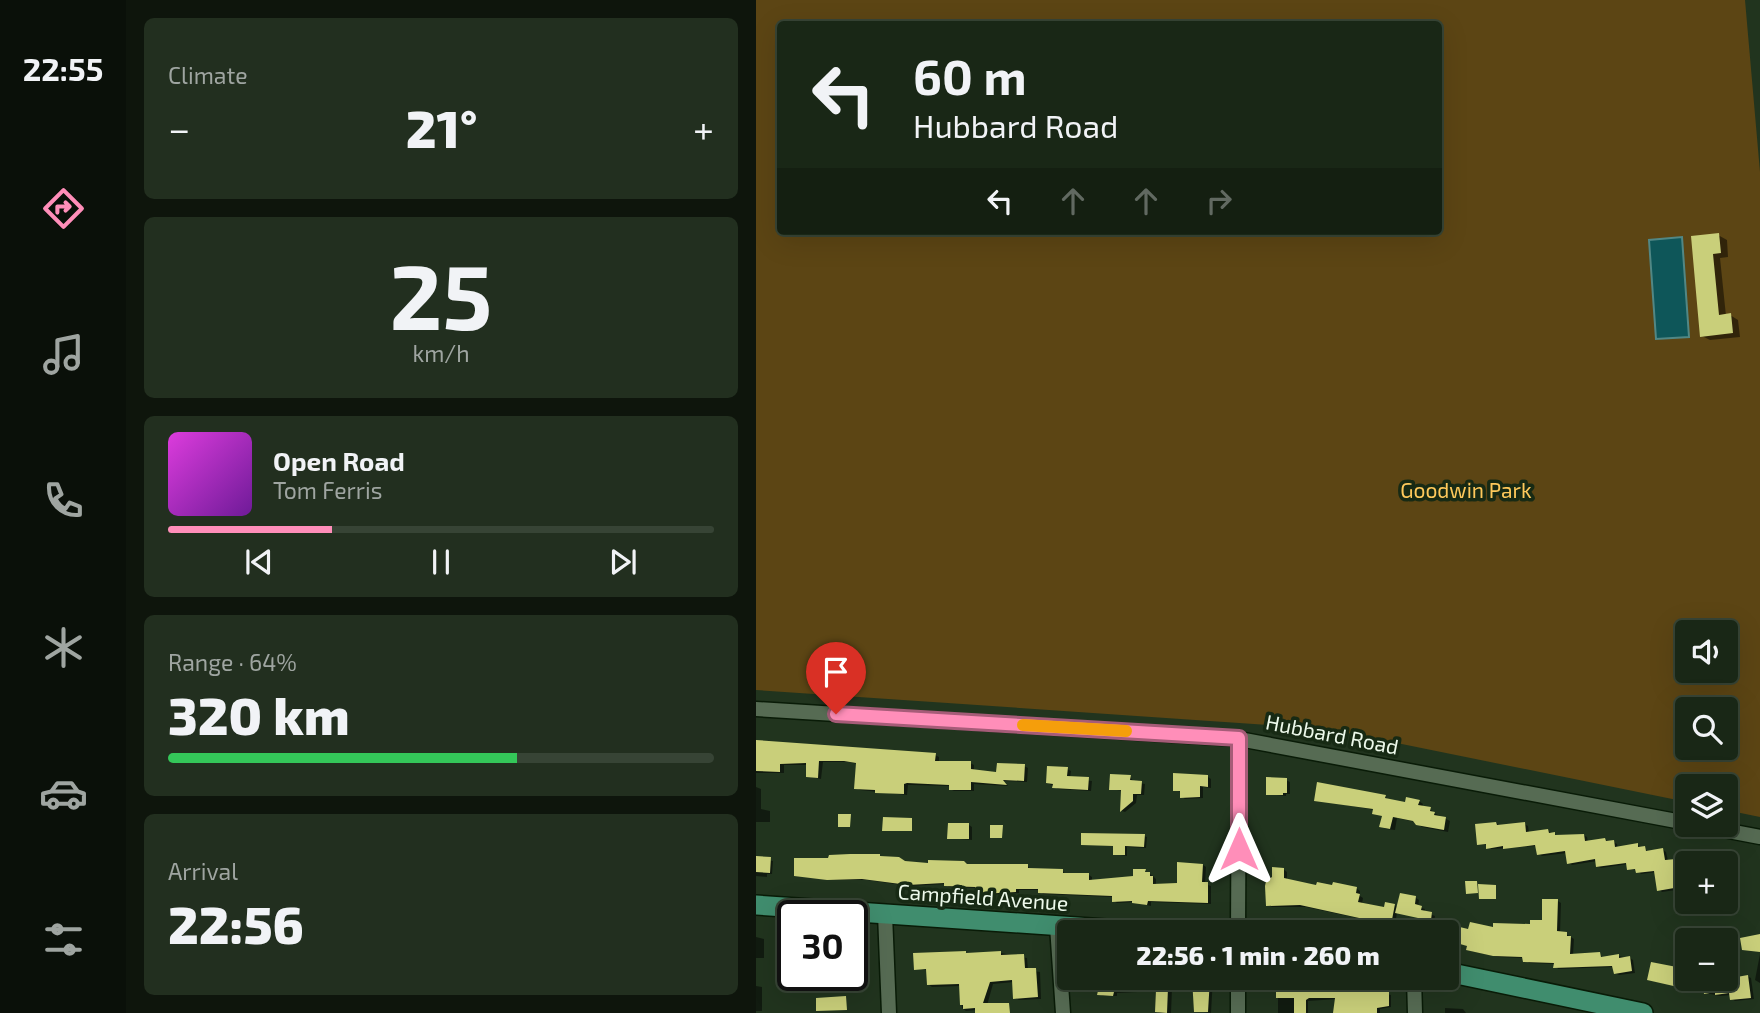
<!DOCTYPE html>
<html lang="en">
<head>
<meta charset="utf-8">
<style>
	:root { --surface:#192716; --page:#222f1f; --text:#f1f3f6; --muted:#9fa5a1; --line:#374435; --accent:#ff8eb9 }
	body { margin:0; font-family:"Exo 2",sans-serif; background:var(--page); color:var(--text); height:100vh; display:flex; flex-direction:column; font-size:26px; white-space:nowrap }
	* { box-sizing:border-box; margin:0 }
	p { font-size:23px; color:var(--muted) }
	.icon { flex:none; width:38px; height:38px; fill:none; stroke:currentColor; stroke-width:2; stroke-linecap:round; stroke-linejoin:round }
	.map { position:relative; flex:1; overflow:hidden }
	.side { display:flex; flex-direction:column; gap:18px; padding:18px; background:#0e150c; width:630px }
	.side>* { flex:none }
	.banner { position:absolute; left:21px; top:21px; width:665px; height:214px; border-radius:7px; box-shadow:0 7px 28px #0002,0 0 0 2px var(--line); background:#192716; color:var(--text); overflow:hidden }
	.buttons { position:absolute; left:919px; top:620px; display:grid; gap:14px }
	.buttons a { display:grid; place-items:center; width:63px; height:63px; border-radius:7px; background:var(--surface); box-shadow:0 7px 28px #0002,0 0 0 2px var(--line); font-size:35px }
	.speed { position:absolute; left:21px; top:900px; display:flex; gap:14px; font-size:35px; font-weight:700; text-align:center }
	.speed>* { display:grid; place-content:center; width:91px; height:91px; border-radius:50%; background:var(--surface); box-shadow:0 7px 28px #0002,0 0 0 2px var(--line); line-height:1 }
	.speed .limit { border:4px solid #111; border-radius:10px; background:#fff; color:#111 }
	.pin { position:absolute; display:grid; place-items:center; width:60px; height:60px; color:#fff; margin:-72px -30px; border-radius:50% 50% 50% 0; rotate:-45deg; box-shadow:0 0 7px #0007 }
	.pin .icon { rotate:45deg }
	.me { position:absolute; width:77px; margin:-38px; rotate:0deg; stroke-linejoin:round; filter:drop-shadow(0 0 5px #0008) }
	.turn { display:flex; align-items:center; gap:24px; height:147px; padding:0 21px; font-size:32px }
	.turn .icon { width:91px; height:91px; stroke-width:2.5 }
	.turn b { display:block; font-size:49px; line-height:60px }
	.lanes { display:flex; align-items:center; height:66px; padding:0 21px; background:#0003; justify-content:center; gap:35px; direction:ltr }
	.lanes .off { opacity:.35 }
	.big { font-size:52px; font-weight:800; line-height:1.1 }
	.side .tile { flex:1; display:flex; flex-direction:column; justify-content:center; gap:10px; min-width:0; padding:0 24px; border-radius:10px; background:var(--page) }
	.side .dial { align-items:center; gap:0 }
	.dial b { font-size:91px; line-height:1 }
	.song { display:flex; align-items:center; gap:21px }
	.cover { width:84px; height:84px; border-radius:10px; background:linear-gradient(135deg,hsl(300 70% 55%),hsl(280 70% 35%)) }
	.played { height:7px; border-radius:4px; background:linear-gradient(90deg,var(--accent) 30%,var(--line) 30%) }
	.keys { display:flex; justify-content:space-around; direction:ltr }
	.heat { display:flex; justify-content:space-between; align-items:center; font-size:38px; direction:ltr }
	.charge { height:10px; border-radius:5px; background:linear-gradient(90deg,#34c759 64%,var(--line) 0) }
	.trip { position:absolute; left:301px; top:920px; width:402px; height:70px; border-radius:7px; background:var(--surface); box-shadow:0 7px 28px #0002,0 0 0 2px var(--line); font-weight:800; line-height:70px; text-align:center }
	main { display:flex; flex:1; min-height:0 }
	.dock { display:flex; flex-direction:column; width:126px; justify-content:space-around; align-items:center; background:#0a1009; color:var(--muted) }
	.dock .icon { width:49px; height:49px }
	.dock .selected { color:var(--accent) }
	.dock b { font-size:32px; color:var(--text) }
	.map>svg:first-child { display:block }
	.green { fill:#5c4514; fill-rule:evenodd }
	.water { fill:#0e5659; stroke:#518785; stroke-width:2 }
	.shadow { fill:#0007 }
	.building { fill:#c9cf7a }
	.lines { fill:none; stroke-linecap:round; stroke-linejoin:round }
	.street-casing { stroke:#091b07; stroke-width:17 }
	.secondary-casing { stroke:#091b07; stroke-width:22 }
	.street { stroke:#566b53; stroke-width:14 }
	.secondary { stroke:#408d6e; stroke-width:19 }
	.route-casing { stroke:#a65c78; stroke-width:18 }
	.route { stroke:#ff8eb9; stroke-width:12 }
	.slow { stroke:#f59e0b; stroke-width:12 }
	.labels { text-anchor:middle; stroke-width:7; stroke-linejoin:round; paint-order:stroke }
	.park-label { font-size:21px; fill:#fec95b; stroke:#172a14 }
	.street-label { font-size:21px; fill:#edf9eb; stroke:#172a14 }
</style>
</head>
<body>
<main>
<nav class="dock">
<b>22:55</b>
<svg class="icon selected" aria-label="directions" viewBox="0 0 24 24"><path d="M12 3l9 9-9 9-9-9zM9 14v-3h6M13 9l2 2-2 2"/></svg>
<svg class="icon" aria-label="music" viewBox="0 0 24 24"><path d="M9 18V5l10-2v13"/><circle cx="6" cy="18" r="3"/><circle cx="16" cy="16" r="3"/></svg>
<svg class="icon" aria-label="phone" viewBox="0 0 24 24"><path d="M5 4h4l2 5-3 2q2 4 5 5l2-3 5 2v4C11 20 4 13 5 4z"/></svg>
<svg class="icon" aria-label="climate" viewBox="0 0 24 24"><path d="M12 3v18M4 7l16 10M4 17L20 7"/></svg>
<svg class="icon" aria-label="car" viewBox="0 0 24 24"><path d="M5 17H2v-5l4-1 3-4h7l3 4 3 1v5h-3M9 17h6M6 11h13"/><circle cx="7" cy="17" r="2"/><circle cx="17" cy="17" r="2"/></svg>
<svg class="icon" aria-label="filters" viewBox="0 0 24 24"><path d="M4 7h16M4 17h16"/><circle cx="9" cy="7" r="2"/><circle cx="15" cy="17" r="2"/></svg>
</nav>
<section class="side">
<div class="tile"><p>Climate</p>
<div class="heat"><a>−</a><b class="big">21°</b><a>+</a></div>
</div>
<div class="tile dial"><b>25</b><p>km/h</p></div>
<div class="tile">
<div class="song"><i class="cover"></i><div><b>Open Road</b><p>Tom Ferris</p></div></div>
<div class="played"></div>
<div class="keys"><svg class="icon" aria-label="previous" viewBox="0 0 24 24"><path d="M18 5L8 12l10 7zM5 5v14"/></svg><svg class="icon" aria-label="pause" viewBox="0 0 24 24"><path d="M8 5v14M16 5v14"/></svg><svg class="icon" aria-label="next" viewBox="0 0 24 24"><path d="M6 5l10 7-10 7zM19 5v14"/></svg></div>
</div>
<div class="tile"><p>Range · 64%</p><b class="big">320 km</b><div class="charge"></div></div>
<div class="tile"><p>Arrival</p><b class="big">22:56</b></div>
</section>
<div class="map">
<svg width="1004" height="1013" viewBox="0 0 1004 1013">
	<rect width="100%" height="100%" fill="#21341e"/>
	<path class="green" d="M0,0H989L1004,172V817L970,810V786H931V802L572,729L0,690ZM24,24H682V231H24ZM931,632H970V670H931ZM931,709H970V747H931Z"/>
	<path class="water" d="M926,237L933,337L900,339L893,240Z"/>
	<path class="shadow" d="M962,235L971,240L972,257L964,258L970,316L974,315L982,320L984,337L954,340L946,336L937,237Z
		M0,742L179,755L183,757V762L214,763L218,765V771L242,774L268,766L272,768L271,782L248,781L252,786L218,784V791H198L194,789V786L156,785H152L151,795L104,790L100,788L102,764L93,762H67L65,779L51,776L52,765H28V773H0Z
		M311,769L315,771L314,778L336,781L335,791L302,789L292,783Z
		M374,777L378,782L389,784L388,795H381L380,803L369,812L366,811L367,791L355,789Z
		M452,777L455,779V788L447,787V798L429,799L426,797V792L418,790Z
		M530,780L534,782V794H530V796L512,794Z
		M0,787L5,789V809L14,811V822H0Z
		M629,796L633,801L651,804L663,801L667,804L666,807L674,809L678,813L694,821L692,832L666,827L660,822L641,818L639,830L630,829L625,826L627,816L618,813L619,810L560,800Z
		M740,823L743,825L768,824L772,826L773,833L792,831L802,836L827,835L831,837L832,842L849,840L857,842L861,844L862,849L882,845L893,852L907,850L910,852L912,861L941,858L949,863H931V884H926V889L906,892L903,889L900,872L885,874L881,870L873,869L872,864L845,868L841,866V861L816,865L813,863L811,853L786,856L783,854L781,846L735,849L732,845L723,844Z
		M213,825L216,827V840L193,838Z
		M388,836L391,837L390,848L371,847V856L358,854L359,846L326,844Z
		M0,858L17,861L16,874H11V877L0,876Z
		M148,863H207L212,866H272L275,870L307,871L310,875H333L336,877V881L378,877L389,871L397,876L400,879V885H423L447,865L450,867L449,884L455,886V904L395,902V906L378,902L361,903L358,901L357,897L287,894L283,890H263V893L231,895L228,891L220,888L193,887L190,884L153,886L111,880H76L40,875Z
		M970,863L973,866L981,868L983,880L970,882Z
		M527,869L531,872V881L561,887L600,888L604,891V896L607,898L606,904L629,909L638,905L642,907L660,898L663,900L662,907L669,909L668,912L679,916L678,922L713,931L775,926L787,922L802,901L805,903L804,933L810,934L818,939L817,955L844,954L847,959L862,956L874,958L877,960L879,973L863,975L859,973L858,967L802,969L799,964L773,963L768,958L742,957L715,951L713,946L691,939V933L671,917L641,912L639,926L550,907H516L512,905Z
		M0,937L8,939V958H0Z
		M96,943L106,946L105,988H89L84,985V975H96Z
		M245,953L271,958L272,970L284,972L285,999L263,1000L259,998L258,982L237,984L230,1009L210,1011L206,1008L204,986L176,987L172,984V970L159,968Z
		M1004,954V983L999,980Z
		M925,969L929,971L925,987L893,980Z
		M991,976L995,978L998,999L979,1001L976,999L975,995L964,996L950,993L948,980Z
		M344,978H457L455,1013L440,1011L438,984L419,983L418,990L416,989L415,1013H403L401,1011L402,991L361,993V996H347L343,994Z
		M0,986L6,987V1011H0Z
		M512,989L617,990L635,995V1007L624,1009V1013H592L581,999L552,1001V1013H522V991Z
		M689,1008L707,1009L710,1013H689Z"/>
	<path class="building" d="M963,233L965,253L957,254L963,315L975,313L977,333L944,337L935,236Z
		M0,740L180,753L179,761H215V769L240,772L241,763L269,764L268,781L247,780L251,785L215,782V790H193V785L151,783L148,784V794L119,793V790L98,789L100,763L88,761H63L62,778L50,777V763L24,764V772L0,771Z
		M291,766L312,767L311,776L333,777L332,790L296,788L297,784L290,783Z
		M417,773L452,775V787L444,786V797L424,798V791H417Z
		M354,774L375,775L374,780L386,781L385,794H377V801L364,812L365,790H353Z
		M510,777L531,778V793H527V795H510Z
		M561,782L630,795L629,798L649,802L650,797L664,800L662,805L675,807L674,811L679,812L678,815L690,817L688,830L660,825L657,821L637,817L634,829L623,827L626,816L616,814L617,809L558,801Z
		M82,814H95L94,827H82Z
		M127,817L156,818V831H126Z
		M740,822L741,825L769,822L770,832L792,829L793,833L799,832V835L828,834L829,841L849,838L850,841L858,840L859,847L882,843V847L889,846L890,851L907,848L909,860L931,858V877L922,879L924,887L901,891L898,871L880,873L879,869L871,870L870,863L840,867L839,859L811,864L809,851L781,855L779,845L747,849V846L730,849V844L721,845L719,824Z
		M192,823H213V839H191Z
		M234,825H247L246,838H234Z
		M325,833L389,834L388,847L369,846V855H357V846L325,845Z
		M94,854H124V856L143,857L149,861L172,863V860L208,861L211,864H272V868L307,869V873H333V880L377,876V869H390L389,872H394V876H397V884L421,883V862L447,864L446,882H452V903L392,901L391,905L376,903V901L356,902V896L282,893V889H260V892L226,894V890H219V887L188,886V883L152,885L106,879L71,880L38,876V858H72L73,855Z
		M0,856L15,857L14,873L0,872Z
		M516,867L528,868V878L560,885L561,882L576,885L577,882L601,887L600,893L604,894L602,902L628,907L629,902L639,904L635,925L544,905L510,906L509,886L510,881L516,877Z
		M709,881H721L722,893L710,894Z
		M722,884L740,885V899H723Z
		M644,893L660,896L659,904L666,906L665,910L676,912L675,920L712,929L714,922L737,927V923L774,924V920H786V899H802L801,931L811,932V936H815L814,954L844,952L845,957L863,954V958L874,956L876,971L858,974L856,966L797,968L798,963L767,962L766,957L737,956L710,950L711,946L697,942L698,933H659L662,918L639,913Z
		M1004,934V952L986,950L984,938Z
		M210,951V953L245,951V955L268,954L269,968H280L282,997L257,999L256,980L234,982L227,1003H253L254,1013H219V1008L207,1009V1005H204L203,984L171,985L170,969L158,970L157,953Z
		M895,962L926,968L922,987L891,980Z
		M83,975H101L100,987L83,986Z
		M992,975L995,998L974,1000L973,993L959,995V992L948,994L946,978H975Z
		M345,978H416L415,989L412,988L411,1013L399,1012L400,990L358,992L357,996L341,995Z
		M436,978H454L452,1012H438Z
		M510,978H566L599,987V989L618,988V991L633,992V1006L621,1008V1013H577L579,998H553L550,1000V1013H538V998H520V990H510Z
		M90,996L91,1010L60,1011V998Z"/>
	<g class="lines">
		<defs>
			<path id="street" d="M0,709L483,739L931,823
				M936,824L1004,837
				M129,914L133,1013
				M301,926L307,1013
				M482,933L483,739
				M482,978V1013
				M658,978L659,1013"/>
			<path id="secondary" d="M0,905L408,933
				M691,972L887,1013"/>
		</defs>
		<use href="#street" class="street-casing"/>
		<use href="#secondary" class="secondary-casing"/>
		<use href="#street" class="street"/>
		<use href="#secondary" class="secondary"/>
	</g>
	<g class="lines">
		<defs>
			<path id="route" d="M80,714L483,738V849"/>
		</defs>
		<use href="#route" class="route-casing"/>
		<use href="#route" class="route"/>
		<path class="slow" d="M267,725L370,731"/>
	</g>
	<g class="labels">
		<g class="park-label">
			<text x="710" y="498">Goodwin Park</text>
		</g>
		<g class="street-label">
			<text transform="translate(576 735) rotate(11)" y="7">Hubbard Road</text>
			<text transform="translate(227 898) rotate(4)" y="7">Campfield Avenue</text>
		</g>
	</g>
</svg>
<div class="buttons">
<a><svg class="icon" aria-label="sound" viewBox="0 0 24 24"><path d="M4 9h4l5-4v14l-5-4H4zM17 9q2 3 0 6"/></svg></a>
<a><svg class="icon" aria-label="search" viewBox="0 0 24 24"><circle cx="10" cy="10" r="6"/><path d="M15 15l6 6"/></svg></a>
<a><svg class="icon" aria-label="layers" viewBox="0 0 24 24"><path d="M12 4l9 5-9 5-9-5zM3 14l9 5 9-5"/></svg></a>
<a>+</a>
<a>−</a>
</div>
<div class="speed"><div class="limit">30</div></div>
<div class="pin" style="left:80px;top:714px;background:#d93025"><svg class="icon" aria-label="arrive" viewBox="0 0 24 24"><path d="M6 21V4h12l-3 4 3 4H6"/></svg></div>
<svg class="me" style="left:483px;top:849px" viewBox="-20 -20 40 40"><path d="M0-17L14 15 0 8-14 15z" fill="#ff8eb9" stroke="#fff" stroke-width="4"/></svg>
<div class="trip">22:56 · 1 min · 260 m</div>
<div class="banner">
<div class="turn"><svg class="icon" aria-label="left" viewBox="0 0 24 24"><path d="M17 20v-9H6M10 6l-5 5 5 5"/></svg><div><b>60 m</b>Hubbard Road</div></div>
<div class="lanes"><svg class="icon" aria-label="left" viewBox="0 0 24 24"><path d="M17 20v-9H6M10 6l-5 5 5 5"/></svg><svg class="icon off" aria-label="ahead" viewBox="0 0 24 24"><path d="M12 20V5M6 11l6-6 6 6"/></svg><svg class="icon off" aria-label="ahead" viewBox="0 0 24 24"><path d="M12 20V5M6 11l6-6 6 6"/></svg><svg class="icon off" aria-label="right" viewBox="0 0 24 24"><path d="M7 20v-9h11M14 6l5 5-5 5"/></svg></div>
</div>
</div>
</main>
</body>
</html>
